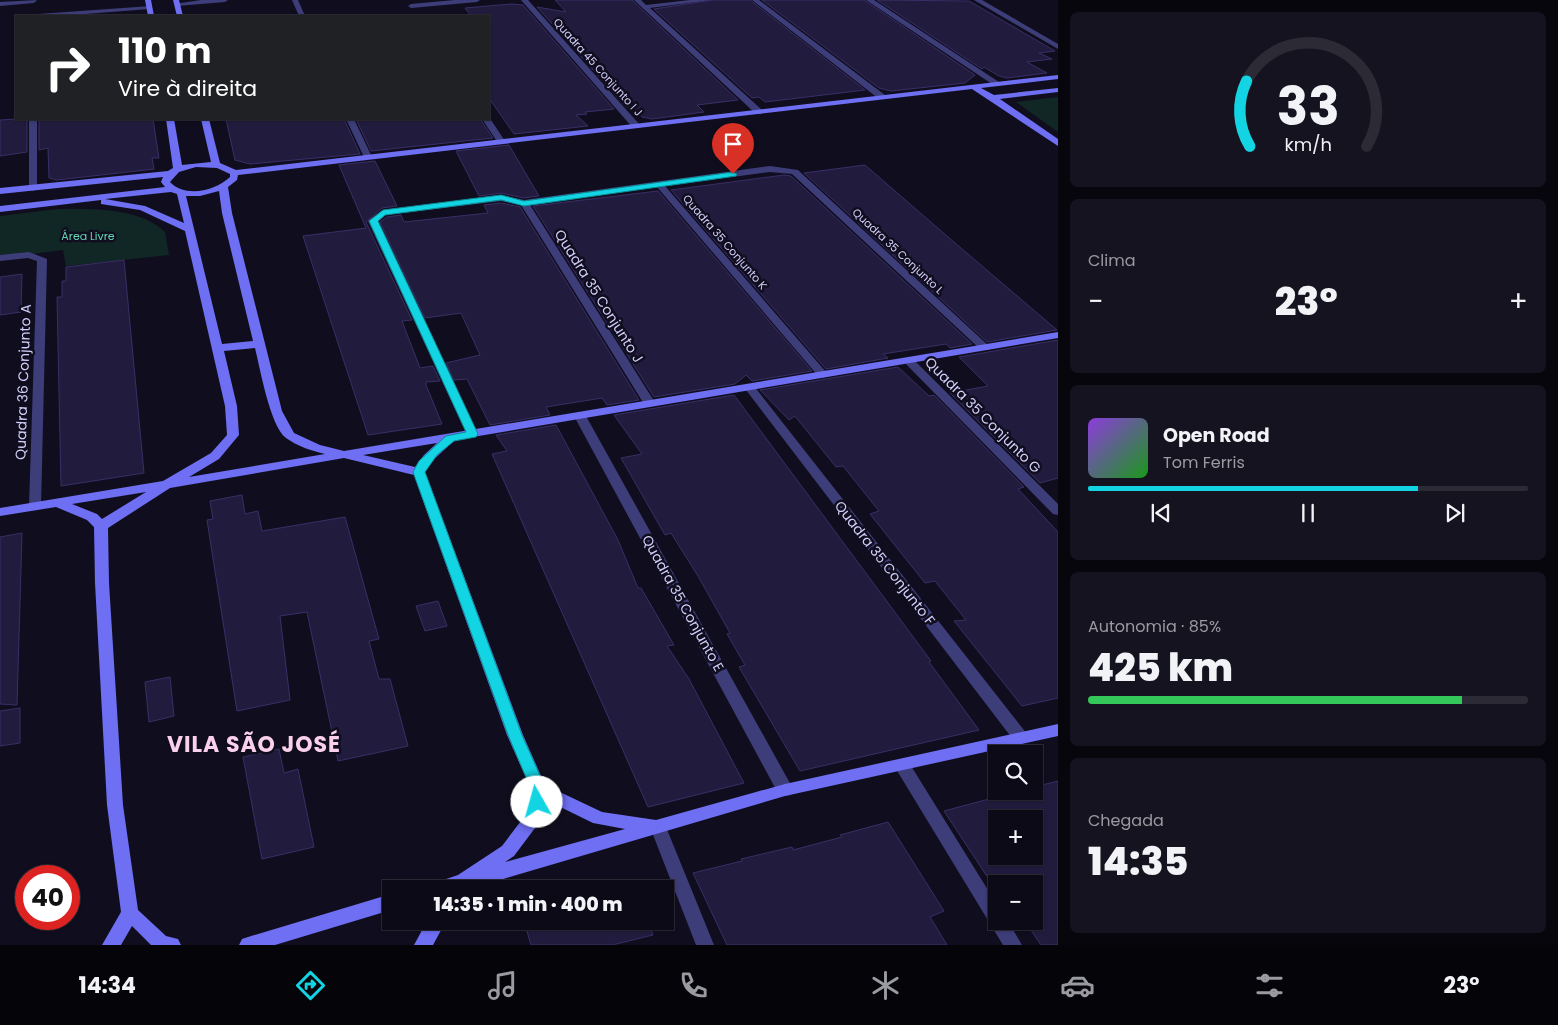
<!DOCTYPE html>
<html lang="pt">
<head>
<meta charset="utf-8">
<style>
	:root { --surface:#0c0a16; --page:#15131f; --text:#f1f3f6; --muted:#9a9aa1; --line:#2c2b35; --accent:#13d4e2 }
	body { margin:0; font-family:Poppins,sans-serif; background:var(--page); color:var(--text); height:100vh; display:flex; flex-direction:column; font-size:19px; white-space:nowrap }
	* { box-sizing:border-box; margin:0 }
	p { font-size:16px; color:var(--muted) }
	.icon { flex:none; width:28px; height:28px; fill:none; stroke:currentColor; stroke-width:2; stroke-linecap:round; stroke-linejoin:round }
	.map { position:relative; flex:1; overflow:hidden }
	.drawer { display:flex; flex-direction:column; gap:12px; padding:12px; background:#07060c; width:500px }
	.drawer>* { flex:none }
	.hud { position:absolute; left:15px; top:15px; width:475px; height:105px; border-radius:0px; box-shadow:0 1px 4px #0004,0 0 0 1px var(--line); background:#202124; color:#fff; overflow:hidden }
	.controls { position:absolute; left:988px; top:745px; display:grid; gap:10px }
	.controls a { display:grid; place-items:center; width:55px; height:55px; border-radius:0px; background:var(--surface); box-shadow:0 1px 4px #0004,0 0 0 1px var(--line); font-size:25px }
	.speed { position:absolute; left:15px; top:865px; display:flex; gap:10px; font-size:25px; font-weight:700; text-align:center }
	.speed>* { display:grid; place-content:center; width:65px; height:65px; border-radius:50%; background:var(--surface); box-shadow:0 1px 4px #0004,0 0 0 1px var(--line); line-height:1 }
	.speed .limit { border:8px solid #d22; background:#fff; color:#111 }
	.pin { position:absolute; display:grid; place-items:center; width:42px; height:42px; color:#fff; margin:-51px -21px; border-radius:50% 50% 50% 0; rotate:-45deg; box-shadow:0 0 5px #0007 }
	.pin .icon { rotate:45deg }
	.me { position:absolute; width:55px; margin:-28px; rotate:353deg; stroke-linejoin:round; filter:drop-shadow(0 0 4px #0008) }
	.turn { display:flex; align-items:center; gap:18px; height:105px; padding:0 20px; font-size:22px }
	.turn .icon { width:65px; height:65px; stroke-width:2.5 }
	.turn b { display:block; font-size:35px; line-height:42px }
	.big { font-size:38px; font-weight:800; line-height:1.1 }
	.drawer .widget { flex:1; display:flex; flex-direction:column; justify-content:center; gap:8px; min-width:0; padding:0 18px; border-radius:8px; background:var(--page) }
	.drawer .dial { align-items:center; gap:0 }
	.dial svg { height:130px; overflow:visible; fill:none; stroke:var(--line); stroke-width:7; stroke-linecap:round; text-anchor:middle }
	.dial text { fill:var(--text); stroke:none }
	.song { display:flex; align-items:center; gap:15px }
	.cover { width:60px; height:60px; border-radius:8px; background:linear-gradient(135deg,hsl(270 70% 55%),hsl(120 70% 35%)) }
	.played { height:5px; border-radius:2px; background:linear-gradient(90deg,var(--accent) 75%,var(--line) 75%) }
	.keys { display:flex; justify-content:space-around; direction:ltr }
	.heat { display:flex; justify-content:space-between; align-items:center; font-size:28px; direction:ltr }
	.charge { height:8px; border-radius:4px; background:linear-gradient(90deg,#34c759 85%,var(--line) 0) }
	.trip { position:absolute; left:382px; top:880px; width:292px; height:50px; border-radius:0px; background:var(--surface); box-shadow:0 1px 4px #0004,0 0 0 1px var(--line); font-weight:800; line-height:50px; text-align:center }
	.tabs { display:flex; height:80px; justify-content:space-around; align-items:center; background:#050409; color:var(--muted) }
	.tabs .icon { width:35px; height:35px }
	.tabs .current { color:var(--accent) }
	.tabs b { font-size:22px; color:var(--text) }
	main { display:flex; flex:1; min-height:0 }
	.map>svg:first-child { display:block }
	.green { fill:#112726 }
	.building { fill:#211b3d; stroke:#392f67; fill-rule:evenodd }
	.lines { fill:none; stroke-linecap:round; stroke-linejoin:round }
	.street { fill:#3d3d79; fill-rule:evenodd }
	.secondary { fill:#6e6ff3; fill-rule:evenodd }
	.route { fill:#13d4e2; stroke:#0c8a93 }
	.labels { text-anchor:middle; stroke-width:5; stroke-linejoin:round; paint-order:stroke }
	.far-street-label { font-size:11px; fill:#d2cffb; stroke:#100e1e }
	.far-park-label { font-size:11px; fill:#62d4b4; stroke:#100e1e }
	.street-label { font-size:14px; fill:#d2cffb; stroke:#100e1e }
	.near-district-label { font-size:22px; font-weight:bold; letter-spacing:1px; fill:#fbd0ed; stroke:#100e1e }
</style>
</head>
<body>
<main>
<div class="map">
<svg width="1058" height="945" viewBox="0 0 1058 945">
	<rect width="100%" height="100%" fill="#100e1e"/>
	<path class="green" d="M1058,97V132L1016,102Z
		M58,209C92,209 139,207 165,232L169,255L66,266L63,250L0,258V216Z"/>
	<path class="building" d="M555,0H632L738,100L697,105L704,112L652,119L642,117L633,106L626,107L537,7L566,12Z
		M713,0H750L865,90L765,102L759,97L752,98L654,9Z
		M762,0H864L975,75L965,83L891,91L879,88Z
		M877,0L969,1L1055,51L1039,53L1052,59L1027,62L1047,73L1007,78L999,76L984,67L982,69Z
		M511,4L523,5L614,109L585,112L587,114L576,115L588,126L514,134L489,98V16H471L465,8Z
		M17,119H27V152L0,156V120Z
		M39,119H153L159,158H152L154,169L57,180L49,178L48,148L39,150Z
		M226,119H344L360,154L250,164L235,160Z
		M356,119H480L493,138L371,151Z
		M509,145L539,196L524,198L501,193L479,196L456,151Z
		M375,161L397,206L382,208L366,222L412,320L402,321L420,368L433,366L440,381L426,382V385L442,424L368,435L303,236L366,228L339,165Z
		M865,165L948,237L1057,330L987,342L804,173Z
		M784,175L791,176L972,344L950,348L946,344L883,354L888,358L826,369L671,190Z
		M658,191L812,371L752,381L746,375L735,384L654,397L533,206Z
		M501,203L520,207L639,400L607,405L602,398L546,407L550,415L490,425L467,379L454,380L446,363L480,355L461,313L425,318L380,222L387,217L401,215L404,222L488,213L484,205Z
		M124,260L144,473L61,486L57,297H62V281H66V267Z
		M22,274L21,312L0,315V277Z
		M1058,340V478L1040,483L950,393L988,386L959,357Z
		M898,367L929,396L934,395L1024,487L1018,489L1058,532V698L1022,706L954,621L966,620L935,581L925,583L870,514L879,511L843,466L836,467L795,416L789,420L760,390Z
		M734,395L931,661L929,662L979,730L800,771L739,667L745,665L727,634L730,633L698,576L671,533L665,535L621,458L642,454L614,415Z
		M556,425L618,540L638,588H641L674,645L667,646L689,679L744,783L648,807L492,454L507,451L496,435Z
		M242,495L245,514L258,511L262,531L345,517L379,639L369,641L379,679H390L408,746L338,761L307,612L280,616L290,700L237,711L207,520L213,519L210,501Z
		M22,533L17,705L0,704V537Z
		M438,601L447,626L425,631L416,606Z
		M170,677L174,716L149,722L145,682Z
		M20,708V743L0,746V711Z
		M279,749L284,773L298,769L314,847L262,859L243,757Z
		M1058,781V945H1041L1025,921H1034V884H1000L996,879V890L944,811L1019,791H1034V787ZM996,819H1034V856H996Z
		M888,822L944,911L930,917L947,945H727L693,873L742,861L741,859L792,847L793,850L842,837L840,835Z
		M524,921H648L653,935L612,945H531Z"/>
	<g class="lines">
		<path class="street" d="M37,0L34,3L0,6V2Z
			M201,0H228L225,2L177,6L174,4Z
			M292,0H298L305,16H299Z
			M455,0H480L477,2L411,8L408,6L411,4Z
			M521,0H528L639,124V128H633Z
			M634,0H641L646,5L690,0H711L650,8L762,110V114H756Z
			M752,0H759L885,95V99H879Z
			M866,0H874L1002,84L995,86Z
			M974,0H982L1058,44V49Z
			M151,6V8L149,9L60,16H35L38,14Z
			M489,117L505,141L504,143H498L482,119Z
			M29,119H37V188L33,191L29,188Z
			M346,119H354L372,157L371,159L364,157Z
			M770,166L798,170L989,346L990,348L989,350H981L792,174L770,172L665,186L827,373L829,375L823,378L819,377L657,187L530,205L656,404L650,407L644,404L521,205L501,201L386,215L378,222L478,434L476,437H468L368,221L370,219L383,210L501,195L524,200Z
			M29,252L47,259L41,506L35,510L29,506L37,261L28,258L0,261V255Z
			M909,358L913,359L1058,504V515L1053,514L905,363L903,361L905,359Z
			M750,385L754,386L1027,734L1029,738L1027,742L1021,744L1015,742L746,390L744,388L746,386Z
			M580,412L586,416L791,785L793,790L791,795L785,796L779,795L574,416Z
			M902,759L908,761L996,903V921H1008L1022,945H1003L896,769L894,765L896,761Z
			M658,820L664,822L666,827L714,945H696L650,827L652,822Z"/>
		<path class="secondary" d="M145,0H151L154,16H148Z
			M173,0H179L183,16H177Z
			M1058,75V79L981,88L994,95L1058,88V92L1000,99L1058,139V146L972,89L238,175L237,180L228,187L232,213L282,411L294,433L320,445L344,451L1058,332V338L455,440L432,461L425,472L523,735L545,785L602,812L656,820L785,784L1058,724V736L785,796L469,889H428L431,884L458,875L502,846L527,813L531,789L507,735L414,475L344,458L170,488L108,528L109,583L123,805L138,910L166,936L178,939L181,945H151L132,926L121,945H102L121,912L107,805L95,583L94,527L87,520L56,507L0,516V508L163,481L211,453L227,435L225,406L185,231L140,210L101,204V200L0,212V206L165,187L161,182L163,177L0,194V188L168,171L173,168L166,119H174L182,165L211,162L201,119H209L220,163L236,170ZM196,167L217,168L230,174V177C215,191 185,198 170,182L179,172ZM219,191L222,213L253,341L222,344L186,196H200ZM171,192L177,194L184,223L145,206L105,199ZM255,348C260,368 270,426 286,438C297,446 312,451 325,454L189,477L219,459L239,435L237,406L224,351ZM437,443L424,455L415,467L363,455ZM146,492L102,519L97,514L72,504ZM546,800L593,823L625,829L505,862L514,856L541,820Z
			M391,894V910L275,945H239L242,939L248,937Z
			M427,921H446L433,945H414Z"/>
	</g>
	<path class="route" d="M733,172L737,174L736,176L524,206L501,200L385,215L378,221L478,434L476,437L454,441L437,455L425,472L522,735L546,789L542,806L537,808L532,806L529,802L531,789L508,735L413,472L419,461L446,436L466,432L369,221L383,210L501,195L524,201Z"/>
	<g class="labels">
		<g class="far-street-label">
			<text transform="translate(598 67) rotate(48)" y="4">Quadra 45 Conjunto I J</text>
			<text transform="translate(725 242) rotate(49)" y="4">Quadra 35 Conjunto K</text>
			<text transform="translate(898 251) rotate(43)" y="4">Quadra 35 Conjunto L</text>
		</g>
		<g class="far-park-label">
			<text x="88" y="240">Área Livre</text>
		</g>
		<g class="street-label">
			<text transform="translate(599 296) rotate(58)" y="5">Quadra 35 Conjunto J</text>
			<text transform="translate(23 382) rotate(-88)" y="5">Quadra 36 Conjunto A</text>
			<text transform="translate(983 415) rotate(45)" y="5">Quadra 35 Conjunto G</text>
			<text transform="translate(885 563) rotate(52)" y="5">Quadra 35 Conjunto F</text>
			<text transform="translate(683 603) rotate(61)" y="5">Quadra 35 Conjunto E</text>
		</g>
		<g class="near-district-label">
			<text x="254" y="752">VILA SÃO JOSÉ</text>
		</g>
	</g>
</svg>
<div class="controls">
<a><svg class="icon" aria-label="search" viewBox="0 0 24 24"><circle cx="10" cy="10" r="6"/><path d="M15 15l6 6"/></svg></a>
<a>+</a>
<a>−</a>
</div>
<div class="speed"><div class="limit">40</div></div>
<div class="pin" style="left:733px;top:174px;background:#d93025"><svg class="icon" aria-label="arrive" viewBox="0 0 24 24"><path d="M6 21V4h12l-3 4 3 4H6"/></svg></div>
<svg class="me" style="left:537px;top:802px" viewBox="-20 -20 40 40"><circle r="19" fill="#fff"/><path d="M0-13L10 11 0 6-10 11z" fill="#13d4e2"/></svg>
<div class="trip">14:35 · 1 min · 400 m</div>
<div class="hud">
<div class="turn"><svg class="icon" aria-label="right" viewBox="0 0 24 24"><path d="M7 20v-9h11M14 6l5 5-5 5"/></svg><div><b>110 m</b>Vire à direita</div></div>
</div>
</div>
<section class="drawer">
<div class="widget dial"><svg viewBox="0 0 100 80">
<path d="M14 69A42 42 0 1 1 86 69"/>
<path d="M14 69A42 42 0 0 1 12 29" stroke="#13d4e2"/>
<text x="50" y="56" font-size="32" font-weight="700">33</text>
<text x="50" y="72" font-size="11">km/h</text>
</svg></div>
<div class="widget"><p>Clima</p>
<div class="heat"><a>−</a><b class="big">23°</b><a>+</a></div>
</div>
<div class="widget">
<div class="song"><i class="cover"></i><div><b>Open Road</b><p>Tom Ferris</p></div></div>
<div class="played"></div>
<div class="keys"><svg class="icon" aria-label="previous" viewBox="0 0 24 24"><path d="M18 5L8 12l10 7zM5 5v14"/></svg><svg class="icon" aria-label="pause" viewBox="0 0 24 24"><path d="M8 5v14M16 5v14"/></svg><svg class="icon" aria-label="next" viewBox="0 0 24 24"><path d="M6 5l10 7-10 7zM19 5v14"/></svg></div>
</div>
<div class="widget"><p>Autonomia · 85%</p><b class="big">425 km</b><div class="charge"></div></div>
<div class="widget"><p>Chegada</p><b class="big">14:35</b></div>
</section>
</main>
<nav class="tabs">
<b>14:34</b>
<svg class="icon current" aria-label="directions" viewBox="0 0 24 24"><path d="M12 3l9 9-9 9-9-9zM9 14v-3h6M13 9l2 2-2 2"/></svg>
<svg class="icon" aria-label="music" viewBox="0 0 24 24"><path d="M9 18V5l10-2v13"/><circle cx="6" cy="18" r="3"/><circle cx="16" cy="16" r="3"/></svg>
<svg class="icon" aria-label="phone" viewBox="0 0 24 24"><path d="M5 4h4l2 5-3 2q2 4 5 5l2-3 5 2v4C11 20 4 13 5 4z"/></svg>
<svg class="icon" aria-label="climate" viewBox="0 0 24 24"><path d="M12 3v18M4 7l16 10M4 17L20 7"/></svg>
<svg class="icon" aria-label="car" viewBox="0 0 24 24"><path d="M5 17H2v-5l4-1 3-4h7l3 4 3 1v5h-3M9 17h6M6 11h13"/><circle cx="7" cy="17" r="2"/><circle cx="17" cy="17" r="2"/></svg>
<svg class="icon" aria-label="filters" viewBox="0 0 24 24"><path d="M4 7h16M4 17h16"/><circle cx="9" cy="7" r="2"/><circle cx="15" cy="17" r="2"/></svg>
<b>23°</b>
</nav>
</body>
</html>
